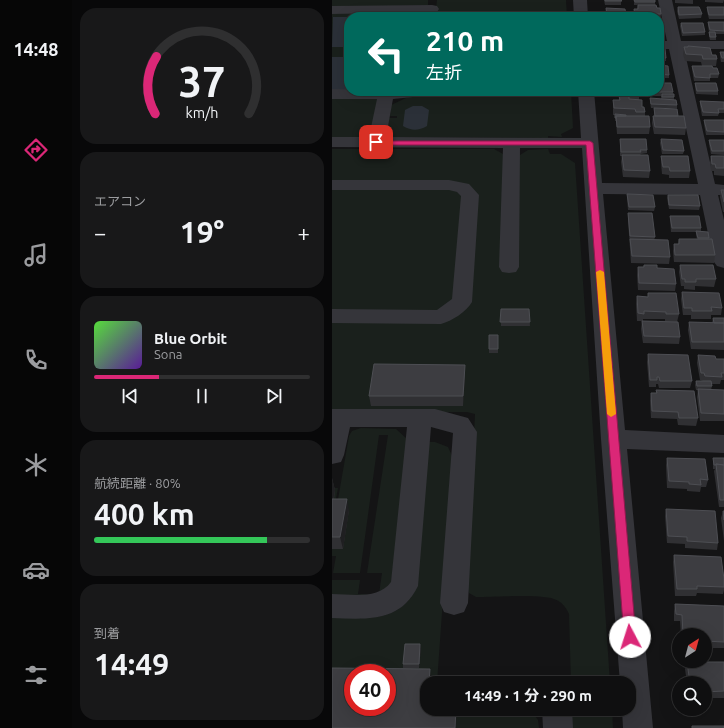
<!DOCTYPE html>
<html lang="ja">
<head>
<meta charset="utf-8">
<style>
	:root { --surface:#0f0f10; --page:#181819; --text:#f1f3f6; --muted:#9b9c9f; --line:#2f2f30; --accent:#db2777 }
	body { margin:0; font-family:Ubuntu,"Noto Sans JP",sans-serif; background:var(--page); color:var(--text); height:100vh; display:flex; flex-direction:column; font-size:15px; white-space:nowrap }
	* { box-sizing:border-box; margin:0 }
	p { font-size:13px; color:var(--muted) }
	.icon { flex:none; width:22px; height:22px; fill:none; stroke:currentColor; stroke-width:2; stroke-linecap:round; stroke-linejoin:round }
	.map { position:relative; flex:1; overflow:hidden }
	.sheet { display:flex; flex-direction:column; gap:8px; padding:8px; background:#080809; width:260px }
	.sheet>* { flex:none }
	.top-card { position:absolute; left:12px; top:12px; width:320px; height:84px; border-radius:16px; box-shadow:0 4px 16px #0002,0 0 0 1px var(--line); background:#00695c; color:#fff; overflow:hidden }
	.needle { width:26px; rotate:36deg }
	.buttons { position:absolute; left:340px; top:628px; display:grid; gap:8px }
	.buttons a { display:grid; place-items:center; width:40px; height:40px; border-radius:50%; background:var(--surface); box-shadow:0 4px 16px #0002,0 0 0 1px var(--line); font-size:20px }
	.speed { position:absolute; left:12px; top:664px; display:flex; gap:8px; font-size:20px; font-weight:700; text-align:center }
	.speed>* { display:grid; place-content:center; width:52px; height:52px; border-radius:50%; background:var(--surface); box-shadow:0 4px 16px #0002,0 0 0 1px var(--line); line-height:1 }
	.speed .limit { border:6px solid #d22; background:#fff; color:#111 }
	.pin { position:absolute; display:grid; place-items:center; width:34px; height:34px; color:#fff; margin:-17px; border-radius:8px; box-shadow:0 2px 6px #0006 }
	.me { position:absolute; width:44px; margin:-22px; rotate:355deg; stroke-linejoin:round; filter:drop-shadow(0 0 3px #0008) }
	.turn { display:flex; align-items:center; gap:14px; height:84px; padding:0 16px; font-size:18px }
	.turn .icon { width:52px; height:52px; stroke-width:2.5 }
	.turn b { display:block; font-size:28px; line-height:34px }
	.big { font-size:30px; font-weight:700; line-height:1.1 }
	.sheet .card { flex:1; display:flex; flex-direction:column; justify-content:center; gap:6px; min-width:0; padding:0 14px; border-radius:16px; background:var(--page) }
	.sheet .dial { align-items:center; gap:0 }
	.dial svg { height:104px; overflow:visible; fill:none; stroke:var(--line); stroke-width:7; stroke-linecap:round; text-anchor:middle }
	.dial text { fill:var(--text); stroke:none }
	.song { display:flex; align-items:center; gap:12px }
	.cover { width:48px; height:48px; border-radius:6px; background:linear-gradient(135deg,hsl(110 70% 55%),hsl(270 70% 35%)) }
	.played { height:4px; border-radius:2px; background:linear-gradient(90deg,var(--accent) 30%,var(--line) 30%) }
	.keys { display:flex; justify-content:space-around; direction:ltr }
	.heat { display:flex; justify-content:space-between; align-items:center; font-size:22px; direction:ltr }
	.charge { height:6px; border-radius:3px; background:linear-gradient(90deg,#34c759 80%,var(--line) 0) }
	.trip { position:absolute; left:88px; top:676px; width:216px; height:40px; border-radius:16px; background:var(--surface); box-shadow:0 4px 16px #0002,0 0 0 1px var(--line); font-weight:700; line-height:40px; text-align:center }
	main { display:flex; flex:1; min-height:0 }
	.tabs { display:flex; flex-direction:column; width:72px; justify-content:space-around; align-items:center; background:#060606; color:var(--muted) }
	.tabs .icon { width:28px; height:28px }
	.tabs .active { color:var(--accent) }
	.tabs b { font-size:18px; color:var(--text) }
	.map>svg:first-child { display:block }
	.green { fill:#1a201c; fill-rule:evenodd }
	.water { fill:#2b3038 }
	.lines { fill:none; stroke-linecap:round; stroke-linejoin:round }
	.minor { fill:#35353a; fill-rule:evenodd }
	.wall { fill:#303033 }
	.shaded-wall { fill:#1f1f21 }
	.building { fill:#3d3d41; stroke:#4d4e53; fill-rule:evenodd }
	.route { fill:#db2777; stroke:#8e194d }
	.slow { fill:#f59e0b }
</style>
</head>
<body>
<main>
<nav class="tabs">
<b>14:48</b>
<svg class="icon active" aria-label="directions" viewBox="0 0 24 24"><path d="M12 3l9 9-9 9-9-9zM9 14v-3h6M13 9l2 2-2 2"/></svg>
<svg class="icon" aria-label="music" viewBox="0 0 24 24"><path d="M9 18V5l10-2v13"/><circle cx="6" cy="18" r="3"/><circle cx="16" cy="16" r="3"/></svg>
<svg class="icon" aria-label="phone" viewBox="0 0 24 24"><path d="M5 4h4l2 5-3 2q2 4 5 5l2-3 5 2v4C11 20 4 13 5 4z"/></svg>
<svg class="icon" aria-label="climate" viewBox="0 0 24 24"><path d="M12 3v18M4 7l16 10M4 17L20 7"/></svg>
<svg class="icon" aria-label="car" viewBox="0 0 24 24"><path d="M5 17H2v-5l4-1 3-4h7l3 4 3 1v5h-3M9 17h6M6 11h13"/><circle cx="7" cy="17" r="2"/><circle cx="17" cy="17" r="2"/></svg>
<svg class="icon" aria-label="filters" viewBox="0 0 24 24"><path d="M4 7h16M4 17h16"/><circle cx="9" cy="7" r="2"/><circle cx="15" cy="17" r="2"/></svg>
</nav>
<section class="sheet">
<div class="card dial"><svg viewBox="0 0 100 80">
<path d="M14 69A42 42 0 1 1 86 69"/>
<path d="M14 69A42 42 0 0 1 15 25" stroke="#db2777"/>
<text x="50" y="56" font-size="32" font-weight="700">37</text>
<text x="50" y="72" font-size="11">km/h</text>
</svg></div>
<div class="card"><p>エアコン</p>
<div class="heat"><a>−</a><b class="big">19°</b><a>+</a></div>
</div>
<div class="card">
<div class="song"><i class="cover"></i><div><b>Blue Orbit</b><p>Sona</p></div></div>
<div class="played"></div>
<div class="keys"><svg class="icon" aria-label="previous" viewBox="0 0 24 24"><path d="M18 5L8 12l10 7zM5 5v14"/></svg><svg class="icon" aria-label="pause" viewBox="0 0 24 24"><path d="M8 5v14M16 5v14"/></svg><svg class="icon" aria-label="next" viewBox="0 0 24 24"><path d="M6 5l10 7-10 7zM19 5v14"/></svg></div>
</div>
<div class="card"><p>航続距離 · 80%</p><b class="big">400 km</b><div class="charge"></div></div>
<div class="card"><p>到着</p><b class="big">14:49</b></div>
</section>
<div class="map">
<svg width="392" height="728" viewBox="0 0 392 728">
	<rect width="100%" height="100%" fill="#141415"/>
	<path class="green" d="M0,0H96V5L0,8Z
		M105,0H234L235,17H103Z
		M0,12H90L94,14L93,17H17V91L0,92Z
		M89,91H239L241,128L229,134L230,137L216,136V138L52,137L57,118H65V116H58L59,105Z
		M0,98L46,99L40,135L37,137L0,138Z
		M0,149H162L171,154L188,155L196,150L216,149L218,154H229L243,163L278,683H239L237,614C234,607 229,601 222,599C205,594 163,597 144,597L137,593L135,586L143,414L135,412H0V321L119,317L141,191L0,182Z
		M0,189H118L130,194L124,301L112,310L0,312Z
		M29,428L64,429L75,439L59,585L53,594L0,596V580H28L26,594H47L50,573H35L56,435H47L28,573H1L4,556H0V488H6L3,504L5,505L17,436L20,431Z
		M96,442H103L116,447L121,458L105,683H95V709H198L206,720L207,728H0V617C29,617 59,624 79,597ZM21,673H55V707H21Z
		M239,709H280L281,728H240Z"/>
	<path class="water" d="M1,17H17V47H0Z
		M0,57H17V91H0Z
		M81,106H90L97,110L95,126C86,131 80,131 71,126L73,110Z"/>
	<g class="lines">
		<path class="minor" d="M241,0H255L256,17H242Z
			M326,0H340L349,41H392V49H352L383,184L392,185V195H386L392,220V268L385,266L382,262L368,195L271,194L293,430L392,435V453L295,449L321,728H291L290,709H297V683H288L269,439L250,148H188L187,267L184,272L177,273L170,272L167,267L171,148L0,147V137H37L45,99H0V89L81,91L83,94L81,97L61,99L54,137L249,138L246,91H262L270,183L366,184L337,49H327V41H335Z
			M100,5L105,6L107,9L105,12L0,14V6Z
			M0,180H117L137,184L147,195L140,302C134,312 120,321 109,324L0,323V309L105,310L120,299L129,196L125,192L117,190H0Z
			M0,409H103L136,418L145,432L136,603L132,612L122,615L112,612L108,603L121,433L99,427L86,586C68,623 35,619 0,618V594C19,594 46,600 59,582L75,427H18L12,455L9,462L0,464Z
			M210,709H240L241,728H211Z"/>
	</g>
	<path class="wall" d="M272,0H289V5H273Z
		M302,0H323V5L329,14L328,20H327V17H302V9H305L306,5H302Z
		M343,0H361V4L343,3Z
		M373,0H392L391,3L373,2Z
		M346,7L370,14L369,18L347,19L345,11Z
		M375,7H392V19H377L375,11Z
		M274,8L293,9L294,17H274Z
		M376,22H392V34H384V40H378L377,36V32L376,26Z
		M349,23L373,32V35L350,36L348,26Z
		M356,46L380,55L385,59L384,66H380L381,68L387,74L386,78H378V81H362L360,69V66H370L369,62L353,61L351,54L352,47H356Z
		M327,49L334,58V61H327Z
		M388,52H392V62H389L388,56Z
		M327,65L337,75V78H327Z
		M363,83L386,91V95L364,94L363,86Z
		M283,91H307V99L313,112V116L318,127L317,134H285L284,121H283V115H281V100H287V97H284Z
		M318,91H327L341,92V94L342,97V100L345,105V108H319L318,102V98L329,99V96H318Z
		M368,101L392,103V113H387L386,116H370L368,105Z
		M322,108L346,116L354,128L353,135L322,134L320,123L321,116H322Z
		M372,120H392V135H374L372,124Z
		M288,139L315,150V153L309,154L308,155L318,171L317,178L291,177L289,162L290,156H288Z
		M329,139L352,151L351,154H330L328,143Z
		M377,140H392V155L379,154L377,144Z
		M329,156L358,171L357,178H337V175L330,174L329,163Z
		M379,156H392V176L382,175V171H379L378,163Z
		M389,190H392V212H391L388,197Z
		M295,194L323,207L322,211L296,210L295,198Z
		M336,195L368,206L367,210L337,209L335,198Z
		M296,213L323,237L322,240L338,257L337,264L299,263L296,220Z
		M338,216L369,228V231L377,238L383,255L382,263L342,262L341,251L342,244H346L347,239H365L364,235V232H339L338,220Z
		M312,265L325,268L344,284L343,291L306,290L305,275L306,267H311Z
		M348,265L384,279L382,287L363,286V290L352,289V286H349L347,272Z
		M350,292L390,308L389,315H379V319H359V315H351L349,299Z
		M316,293L347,314L345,322L333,321V319H311V321H305L304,304L305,296L316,297Z
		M169,309H197L198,326H169Z
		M381,318L392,321V352V350L359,349L356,330L357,322L380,323Z
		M310,321L348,337L347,344L311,343L309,329Z
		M166,335V353H157V349Z
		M316,354L360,381L358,388H327L326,384H324V387H317L315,362Z
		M366,355L384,359H392V380H389L388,384H380V386L379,390H392V421H368L365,397L366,390H364L363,385L364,381H371L368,380L365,363Z
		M133,375L131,406H39L37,396Z
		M324,390L366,418L364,426L346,425L345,419L319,418L318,401L319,393H324Z
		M335,458L376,480L374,487H369L368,492L355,491V489L335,488L334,465Z
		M381,458H392V507H387L382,471L383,469H381Z
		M0,478L3,490L2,499L17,510L11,549H0Z
		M334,509L386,543L385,550L353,548V544L335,543L333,516Z
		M391,511H392V541L389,518Z
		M342,555L392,579V590L391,594L365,593L364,596H343L341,562Z
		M343,604L392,606V648H373V635H349L348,621H342V611Z
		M89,648L87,668H71V664Z
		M355,662H392V698H373V683H355L353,669Z"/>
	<path class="shaded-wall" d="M133,365V375L131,406V396Z
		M0,478L3,490L0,507Z
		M15,499L17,510L11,549L8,537Z
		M88,644L89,648L87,668V664Z
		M98,669L99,679V683H97Z
		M124,709H125L124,728H123Z"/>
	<path class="building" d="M273,0H289L290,1H273Z
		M302,0H323V2H303Z
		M306,5H324L325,8H328L329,14H313V17H303L302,9H306Z
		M346,7H367L368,9L370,14L347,15Z
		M375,7H392V15H377Z
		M274,8L293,9L294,16H275Z
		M376,22H392V31L378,30Z
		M349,23H371L373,32L351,33Z
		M377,32H383L384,37H378Z
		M356,46L378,48L380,55H384L385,59H371L370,55L354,54L352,47H356Z
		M327,49H333L334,58H327Z
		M388,52H392V58H390Z
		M327,65L336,66L337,75L327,74Z
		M360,66H380L381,68H385L387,74H378V78L363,77Z
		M327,83H339L341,92H319V91H327Z
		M363,83H384L386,91H365Z
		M284,91H307V96H293V93H284Z
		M330,94H342V97H330Z
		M287,96H297V99L310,100V107H312L313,112H304L303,109L282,108L281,100H288Z
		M318,98L344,100L345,105L319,104Z
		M368,101L392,102V109H386L387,113L371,112Z
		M322,108L345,109L346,116H323Z
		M283,114L294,115V116H284V118H283Z
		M284,116H317L318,127H285Z
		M321,116H352L354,128L323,127Z
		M372,120H392V132L375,131Z
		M288,139H314L315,150H308L309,152H289Z
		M329,139L350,140L352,151L331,150Z
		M377,140H392V151H380Z
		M290,155H316L318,171L292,170Z
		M329,156H356L358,171H338L337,167H331Z
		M379,156H392V168H384L383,164H380Z
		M389,190H392V202Z
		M295,194L321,195L323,207H297Z
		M336,195H366L368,206L337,205Z
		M296,213H320L323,237L298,236Z
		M338,216H367L369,228H340Z
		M364,231L376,232L377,238H366Z
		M298,239L336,240L338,257L300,256Z
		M347,239H380L383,255H343L342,244H347Z
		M312,265H325V268L342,269L344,284L307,283L306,267H312Z
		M348,265H381L384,279H364V282H353V279H350Z
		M350,292L387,293L390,308L379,307L380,311H360V308H352Z
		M316,293H344L347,314H334V312L312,311V314L306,313L305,296L316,297Z
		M169,309H197L198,322H168Z
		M381,318H392V323H382Z
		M310,321L346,322L348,337L312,336Z
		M357,322L392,323V342H360Z
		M157,335H166V349H157Z
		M316,354L356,355L360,381H328L327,377H325V380H318Z
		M366,355L383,356L384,359H392V373H389L390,377L373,376L372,373H369Z
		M42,364L133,365L131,396H37Z
		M364,381H379L380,386H365Z
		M366,389L392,390V414L369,413Z
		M324,390L362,391L366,418H347L346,412L320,411L319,393H325Z
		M335,458L373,459L376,480L368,479L369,485L357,484V482L337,481Z
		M381,458H392V465L384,464V465H382Z
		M384,464L392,465V500H388Z
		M0,499H15L8,537H0Z
		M334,509L383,511L386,543L355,541V537L336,536Z
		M391,511H392V520Z
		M342,555L389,557L392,579V587L365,586V589H345Z
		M343,604L392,606V642L373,641V635H351L350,615L344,614Z
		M73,644H88L87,664H71Z
		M355,662H392V691L373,692V683H358Z
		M0,668L98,669L97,683H95V709H124L123,728H0ZM21,673H55V707H21Z
		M360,726H392V728H360Z"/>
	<path class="route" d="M42,141H258L261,143L304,637L302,641L298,642L294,641L292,637L254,145H44L42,144Z"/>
	<path class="slow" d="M268,270L272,272L284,414L279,417L275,414L264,272Z"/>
</svg>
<div class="buttons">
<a><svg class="needle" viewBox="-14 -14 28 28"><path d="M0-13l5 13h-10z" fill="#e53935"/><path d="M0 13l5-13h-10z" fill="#9b9c9f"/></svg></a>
<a><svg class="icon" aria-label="search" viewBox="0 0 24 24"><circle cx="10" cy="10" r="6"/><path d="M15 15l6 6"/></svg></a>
</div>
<div class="speed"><div class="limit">40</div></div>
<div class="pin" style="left:44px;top:142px;background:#d93025"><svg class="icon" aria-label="arrive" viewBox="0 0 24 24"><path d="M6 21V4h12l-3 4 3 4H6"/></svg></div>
<svg class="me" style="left:298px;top:637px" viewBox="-20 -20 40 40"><circle r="19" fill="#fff"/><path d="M0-13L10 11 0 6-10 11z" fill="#db2777"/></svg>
<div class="trip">14:49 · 1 分 · 290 m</div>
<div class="top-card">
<div class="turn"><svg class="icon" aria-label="left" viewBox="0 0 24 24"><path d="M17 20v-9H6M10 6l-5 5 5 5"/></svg><div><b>210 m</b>左折</div></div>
</div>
</div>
</main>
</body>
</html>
